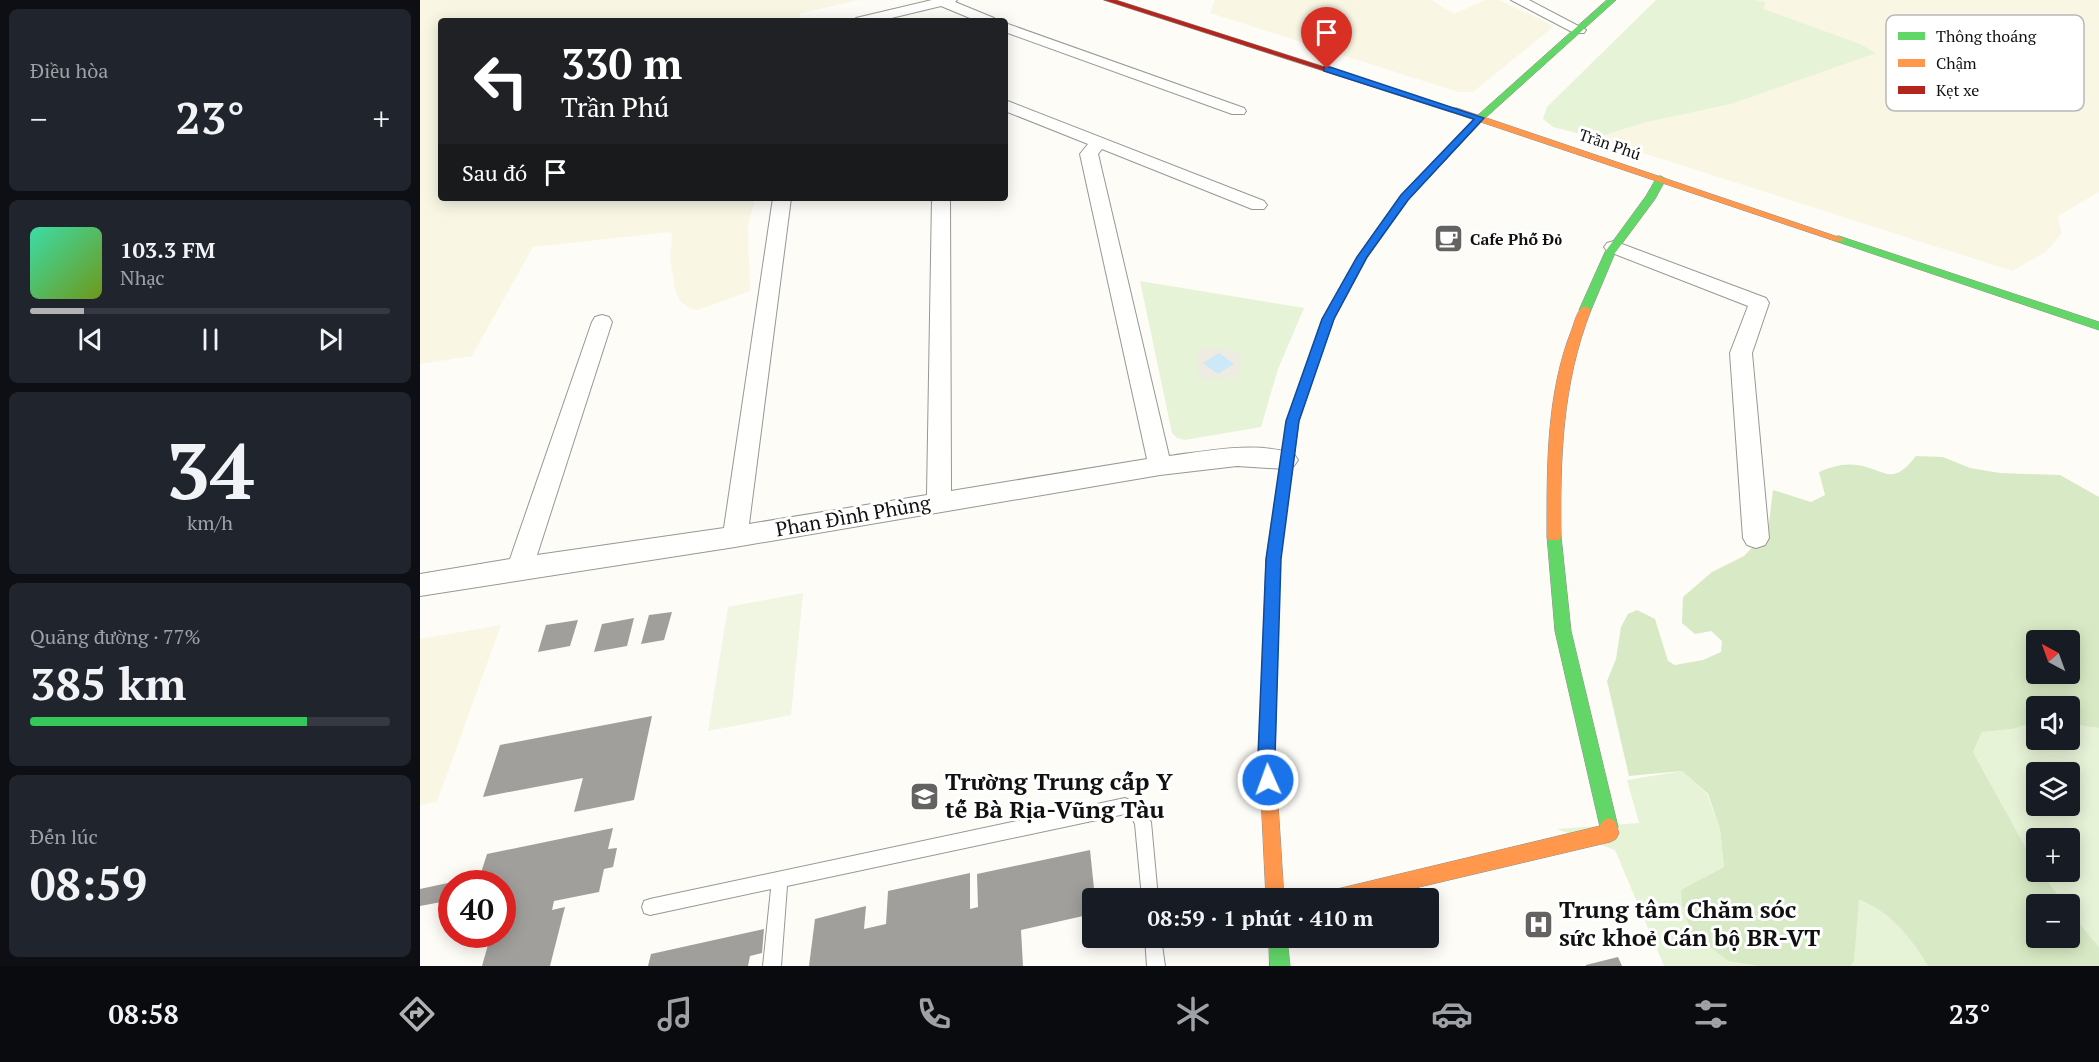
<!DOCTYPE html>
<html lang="vi">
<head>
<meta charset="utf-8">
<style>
	:root { --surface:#171b24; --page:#20242c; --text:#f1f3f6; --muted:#9ea1a6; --line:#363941; --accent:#b2b2b3 }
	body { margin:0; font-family:"PT Serif",serif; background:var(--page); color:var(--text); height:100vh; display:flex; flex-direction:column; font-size:22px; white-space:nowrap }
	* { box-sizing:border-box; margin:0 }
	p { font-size:20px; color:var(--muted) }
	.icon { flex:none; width:33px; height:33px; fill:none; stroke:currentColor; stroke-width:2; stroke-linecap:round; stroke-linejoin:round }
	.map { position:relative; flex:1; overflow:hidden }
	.sheet { display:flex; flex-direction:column; gap:9px; padding:9px; background:#0d0f14; width:420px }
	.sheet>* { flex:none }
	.guide { position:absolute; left:18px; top:18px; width:570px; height:183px; border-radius:6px; box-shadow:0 3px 15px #0003; background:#202124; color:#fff; overflow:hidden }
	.needle { width:39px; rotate:319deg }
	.buttons { position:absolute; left:1606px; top:630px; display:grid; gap:12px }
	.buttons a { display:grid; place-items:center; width:54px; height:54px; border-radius:6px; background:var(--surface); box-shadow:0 3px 15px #0003; font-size:30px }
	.speed { position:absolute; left:18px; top:870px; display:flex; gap:12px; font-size:30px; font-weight:700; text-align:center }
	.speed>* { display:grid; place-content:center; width:78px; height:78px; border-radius:50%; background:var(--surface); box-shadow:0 3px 15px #0003; line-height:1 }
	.speed .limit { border:9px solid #d22; background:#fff; color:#111 }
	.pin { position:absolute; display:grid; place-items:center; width:51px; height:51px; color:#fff; margin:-62px -26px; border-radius:50% 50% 50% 0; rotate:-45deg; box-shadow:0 0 6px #0007 }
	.pin .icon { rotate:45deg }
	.me { position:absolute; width:66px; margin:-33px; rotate:358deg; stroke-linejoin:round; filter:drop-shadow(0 0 4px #0008) }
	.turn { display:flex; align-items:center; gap:21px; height:126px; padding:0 24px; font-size:27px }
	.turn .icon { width:78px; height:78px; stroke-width:2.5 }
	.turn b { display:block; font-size:42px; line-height:51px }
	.then { display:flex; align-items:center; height:57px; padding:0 24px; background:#0003; gap:12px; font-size:22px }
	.big { font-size:45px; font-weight:700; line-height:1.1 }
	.sheet .widget { flex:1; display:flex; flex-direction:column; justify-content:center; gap:9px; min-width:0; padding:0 21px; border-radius:9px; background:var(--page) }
	.sheet .dial { align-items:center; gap:0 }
	.dial b { font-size:78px; line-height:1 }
	.song { display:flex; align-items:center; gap:18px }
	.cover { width:72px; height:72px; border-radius:9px; background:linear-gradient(135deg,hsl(160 70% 55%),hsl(80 70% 35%)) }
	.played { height:6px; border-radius:3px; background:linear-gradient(90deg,var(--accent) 15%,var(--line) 15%) }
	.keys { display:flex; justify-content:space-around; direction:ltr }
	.heat { display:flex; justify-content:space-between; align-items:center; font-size:33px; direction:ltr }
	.charge { height:9px; border-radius:4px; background:linear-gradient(90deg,#34c759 77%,var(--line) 0) }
	.trip { position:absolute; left:662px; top:888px; width:357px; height:60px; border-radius:6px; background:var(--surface); box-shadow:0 3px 15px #0003; font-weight:700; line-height:60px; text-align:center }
	.menu { display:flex; height:96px; justify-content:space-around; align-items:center; background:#090b0e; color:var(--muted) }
	.menu .icon { width:42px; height:42px }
	.menu .selected { color:var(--accent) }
	.menu b { font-size:27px; color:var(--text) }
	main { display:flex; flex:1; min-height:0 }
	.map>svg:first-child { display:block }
	.farmland { fill:#f9f7e4 }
	.green { fill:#e7f3d7; fill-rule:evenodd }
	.forest { fill:#d8eac5; fill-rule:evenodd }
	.pitch { fill:#f0f6e1 }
	.plaza { fill:#edebe2 }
	.water { fill:#cde8f7 }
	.building { fill:#a19f9c }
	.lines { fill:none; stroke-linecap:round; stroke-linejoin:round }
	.lane-casing { stroke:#979795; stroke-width:2 }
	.street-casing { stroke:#979795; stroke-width:2 }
	.fast-casing { stroke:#8e8d8b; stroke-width:1 }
	.slow-casing { stroke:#8e8d8b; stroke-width:1 }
	.jam-casing { stroke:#8e8d8b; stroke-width:1 }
	.lane { fill:#fffffe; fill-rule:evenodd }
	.street { fill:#fffffe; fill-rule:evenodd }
	.fast { fill:#63d668; fill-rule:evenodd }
	.slow { fill:#ff974d; fill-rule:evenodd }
	.jam { fill:#b3261e; fill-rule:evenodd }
	.route { fill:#1a73e8; stroke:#114b97; stroke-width:1.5 }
	.labels { text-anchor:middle; stroke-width:6; stroke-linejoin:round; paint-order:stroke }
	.far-street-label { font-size:16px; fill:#111; stroke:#fff }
	.far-poi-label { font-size:16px; font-weight:bold; fill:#111; stroke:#fff; text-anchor:start }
	.street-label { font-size:20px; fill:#111; stroke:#fff }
	.near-poi-label { font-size:24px; font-weight:bold; fill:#111; stroke:#fff; text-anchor:start }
	.key { fill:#fff; stroke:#b8b8b8; stroke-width:1.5 }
	.key-label { font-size:16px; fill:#111 }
</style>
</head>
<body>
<main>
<section class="sheet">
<div class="widget"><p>Điều hòa</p>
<div class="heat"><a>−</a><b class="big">23°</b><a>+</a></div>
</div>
<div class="widget">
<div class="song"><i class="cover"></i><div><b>103.3 FM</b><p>Nhạc</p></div></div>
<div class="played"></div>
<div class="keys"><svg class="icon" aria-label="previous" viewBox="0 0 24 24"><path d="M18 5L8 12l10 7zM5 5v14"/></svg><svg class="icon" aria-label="pause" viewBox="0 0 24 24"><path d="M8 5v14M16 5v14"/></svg><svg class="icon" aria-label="next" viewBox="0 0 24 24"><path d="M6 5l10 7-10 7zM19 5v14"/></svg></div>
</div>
<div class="widget dial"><b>34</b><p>km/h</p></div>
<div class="widget"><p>Quãng đường · 77%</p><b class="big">385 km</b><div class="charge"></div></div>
<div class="widget"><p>Đến lúc</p><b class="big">08:59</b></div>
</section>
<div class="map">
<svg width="1679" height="966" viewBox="0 0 1679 966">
	<rect width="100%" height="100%" fill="#fdfcf7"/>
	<path class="farmland" d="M0,0H440L381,13L378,21H21V198H335L328,227L330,291L278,310L270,309L260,301L255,289L250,259L252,234L250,232L113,247L52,356L0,364Z
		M795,0H1012L1034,14L1065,0H1079L1130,24L1132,28L1053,92H1038L790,13Z
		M1336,0H1679V192L1638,216L1642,233L1626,252L1592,271L1176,138L1223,123L1311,104L1455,52L1440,44L1344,9L1345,2Z
		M81,625L17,802L0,805V639Z"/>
	<path class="green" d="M1236,0H1336L1345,2L1344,9L1440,44L1456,53L1311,104L1223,123L1176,138L1133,127L1123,119L1127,107Z
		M720,281L884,308L858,369L841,427L765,440L757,438L752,433Z
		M1617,721V740H1650V724L1679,728V947L1650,912V904H1645L1620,872H1650V838H1617V868L1553,752L1562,732L1593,729ZM1617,772H1650V806H1617Z
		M1262,771L1287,794L1300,829L1304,867L1261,891L1308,961L1338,966H1244L1195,850L1137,829L1219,823L1207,780Z
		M1438,900C1470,911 1492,938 1508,966H1431L1434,961Z"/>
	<path class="forest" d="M1496,456L1523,457L1550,468L1580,473L1640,475L1679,497V728L1650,724V706H1617V721L1593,729L1562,732L1553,752L1617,868V872H1620L1645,904H1617V938H1650V912L1679,947V966H1508C1492,939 1470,911 1439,900L1434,961L1431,966H1338L1308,961L1271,932L1262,905L1261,890L1304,867L1300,829L1288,794L1262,771L1209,776L1187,681L1196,659L1201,627L1208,614L1217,610L1235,619L1248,661L1255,665L1283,660L1301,652L1302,641L1291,631L1275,634L1262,623L1263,597L1292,572L1324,556L1348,531L1353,490L1391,502L1405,495L1399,472C1411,467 1423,463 1437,465C1466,469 1471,488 1496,456ZM1617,640H1650V674H1617Z"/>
	<path class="pitch" d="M383,593L371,715L288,731L308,607Z"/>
	<path class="plaza" d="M783,348L814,350L820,354V373L817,378L782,379L777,376L778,351Z"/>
	<path class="water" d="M799,353L814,364L798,374L783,363Z"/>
	<path class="building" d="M252,612L244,640L221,644L229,615Z
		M214,618L207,646L174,652L182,624Z
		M158,620L150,646L118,652L126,625Z
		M232,716L214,800L154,812L163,778L63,797L80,745Z
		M193,828L188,849L197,848L193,867L184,869L179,892L134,901L132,910L145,907L130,966H62L71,934H82V918L87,917L89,909L82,911V884H32V900L0,906V889L60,876L67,854Z
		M670,850L675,898H672V914L601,930L603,966H389L395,919L446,906L444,929L466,924L468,891L550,873V909L558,907L557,874Z
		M344,929L342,953L330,956L328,966H228L231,954Z
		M1198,957L1202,966H1166V965Z"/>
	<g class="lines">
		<defs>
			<path id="lane" d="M705,798L721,806L731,822L738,898H722L715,824L711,816L705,814L367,886L361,966H343L351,889L230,915L224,913L222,907L224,901L230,899Z
				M725,938H741L745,966H727Z"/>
			<path id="street" d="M512,0H537L535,2L574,18L576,21H557L521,6L459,21H434L436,18Z
				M1091,0H1109L1166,30L1164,33H1154Z
				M585,23L824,108L826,111L824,114H812L585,32Z
				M585,100L844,201L847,205L844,209H832L682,149L678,154L749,456C789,451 835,441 874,454L878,460L874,466L866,469L817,466L740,475L315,547L0,596V574L90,559L172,322L175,317L182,315L189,317L192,322L117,555L304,528L353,198H371L329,524L507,495L512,198H530L531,491L727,459L660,154L668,144L585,111Z
				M1194,241L1346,298L1349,303L1332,353L1349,538L1345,545L1336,548L1327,545L1323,538L1310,353L1328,306L1187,251L1184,247L1187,243Z"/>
			<path id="fast" d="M1187,0H1196L1063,120L989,199L947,258L914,319L888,394L886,397H878L876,394L902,319L937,257L981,195L1057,116Z
				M1241,176L1246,179L1235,199L1195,253L1171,310L1165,314L1161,313L1159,310L1185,252L1226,196L1237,177Z
				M1419,236L1679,322V330L1415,241V237Z
				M1134,530L1139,532L1141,536L1151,631L1198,827L1195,833L1189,836L1183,833L1180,827L1135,631L1127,536L1129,532Z
				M849,938H867L870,966H850Z"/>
			<path id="slow" d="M1031,108H1037L1424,239L1423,241H1415L1031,112Z
				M1165,306L1171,310C1142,384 1140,458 1141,536L1139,540H1129L1127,536C1127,467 1126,394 1152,329C1155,321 1157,309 1165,306Z
				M882,390L888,394L879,421L860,559L855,756L864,898H846L839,756L846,559L867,421L876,394Z
				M1189,818L1195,821L1199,833L1196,839L1190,842L953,898H908L910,891L917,889L1180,826L1183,821Z"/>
			<path id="jam" d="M684,0H696L1039,110L1031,112Z"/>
		</defs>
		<use href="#lane" class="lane-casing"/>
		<use href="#street" class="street-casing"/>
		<use href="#fast" class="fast-casing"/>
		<use href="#slow" class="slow-casing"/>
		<use href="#jam" class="jam-casing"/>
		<use href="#lane" class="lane"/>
		<use href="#street" class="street"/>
		<use href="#fast" class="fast"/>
		<use href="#slow" class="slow"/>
		<use href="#jam" class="jam"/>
	</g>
	<path class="route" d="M904,67H910L1064,118L988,200L947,257L914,319L879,421L861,559L855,756L857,780L854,786L848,788L842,786L838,756L846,559L866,421L902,319L937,257L981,195L1054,119L904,71Z"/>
	<defs>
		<symbol id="cafe-square" viewBox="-11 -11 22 22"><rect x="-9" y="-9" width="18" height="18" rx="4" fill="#646362" stroke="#fff"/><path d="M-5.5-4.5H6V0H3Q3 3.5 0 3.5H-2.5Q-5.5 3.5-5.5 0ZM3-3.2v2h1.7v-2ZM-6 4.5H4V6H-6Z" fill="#fff"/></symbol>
		<symbol id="university-square" viewBox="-11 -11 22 22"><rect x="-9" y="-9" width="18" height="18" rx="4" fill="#646362" stroke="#fff"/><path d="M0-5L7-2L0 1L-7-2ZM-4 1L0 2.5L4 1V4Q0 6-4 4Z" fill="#fff"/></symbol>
		<symbol id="hospital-square" viewBox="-11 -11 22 22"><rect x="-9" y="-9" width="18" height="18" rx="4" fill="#646362" stroke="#fff"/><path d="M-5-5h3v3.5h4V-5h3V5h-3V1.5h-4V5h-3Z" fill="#fff"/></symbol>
	</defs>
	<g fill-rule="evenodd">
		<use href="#cafe-square" x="1012" y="222" width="33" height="33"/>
		<use href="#university-square" x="488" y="780" width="33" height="33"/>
		<use href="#hospital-square" x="1102" y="908" width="33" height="33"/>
	</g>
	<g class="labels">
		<g class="far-street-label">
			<text transform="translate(1190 144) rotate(19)" y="6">Trần Phú</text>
		</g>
		<g class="far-poi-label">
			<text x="1050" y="245">Cafe Phố Đỏ</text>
		</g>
		<g class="street-label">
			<text transform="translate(433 516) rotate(-10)" y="7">Phan Đình Phùng</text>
		</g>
		<g class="near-poi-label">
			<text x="525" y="790">Trường Trung cấp Y<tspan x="525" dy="28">tế Bà Rịa-Vũng Tàu</tspan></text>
			<text x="1139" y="918">Trung tâm Chăm sóc<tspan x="1139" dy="28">sức khoẻ Cán bộ BR-VT</tspan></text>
		</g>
	</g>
	<rect x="1466" y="15" width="198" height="96" rx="9" class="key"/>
	<rect x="1478" y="32" width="27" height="8" fill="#63d668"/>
	<rect x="1478" y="59" width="27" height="8" fill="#ff974d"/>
	<rect x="1478" y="86" width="27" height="8" fill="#b3261e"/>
	<g class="key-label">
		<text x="1516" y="42">Thông thoáng</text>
		<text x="1516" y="69">Chậm</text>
		<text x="1516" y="96">Kẹt xe</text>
	</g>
</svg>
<div class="buttons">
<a><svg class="needle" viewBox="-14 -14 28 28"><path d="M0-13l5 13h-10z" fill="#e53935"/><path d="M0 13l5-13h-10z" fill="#9ea1a6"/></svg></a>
<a><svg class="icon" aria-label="sound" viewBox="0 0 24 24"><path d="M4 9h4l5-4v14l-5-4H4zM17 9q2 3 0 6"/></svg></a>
<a><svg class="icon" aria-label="layers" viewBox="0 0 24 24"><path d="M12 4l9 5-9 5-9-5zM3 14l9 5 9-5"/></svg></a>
<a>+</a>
<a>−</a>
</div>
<div class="speed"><div class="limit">40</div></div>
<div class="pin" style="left:907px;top:69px;background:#d93025"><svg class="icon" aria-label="arrive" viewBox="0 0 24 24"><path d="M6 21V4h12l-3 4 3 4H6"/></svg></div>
<svg class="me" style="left:848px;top:780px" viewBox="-20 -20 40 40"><circle r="17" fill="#1a73e8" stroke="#fff" stroke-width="3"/><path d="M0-11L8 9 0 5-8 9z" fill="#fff"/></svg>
<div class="trip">08:59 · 1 phút · 410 m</div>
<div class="guide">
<div class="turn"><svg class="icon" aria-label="left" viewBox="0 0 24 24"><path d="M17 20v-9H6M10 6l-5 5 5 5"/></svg><div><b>330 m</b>Trần Phú</div></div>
<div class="then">Sau đó<svg class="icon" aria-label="arrive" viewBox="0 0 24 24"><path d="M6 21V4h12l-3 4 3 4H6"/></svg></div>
</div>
</div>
</main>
<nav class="menu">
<b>08:58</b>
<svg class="icon selected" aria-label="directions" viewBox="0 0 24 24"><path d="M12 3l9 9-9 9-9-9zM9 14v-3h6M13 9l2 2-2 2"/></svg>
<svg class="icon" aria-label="music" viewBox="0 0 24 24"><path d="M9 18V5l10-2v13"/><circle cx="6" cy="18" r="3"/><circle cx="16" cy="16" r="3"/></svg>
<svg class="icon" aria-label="phone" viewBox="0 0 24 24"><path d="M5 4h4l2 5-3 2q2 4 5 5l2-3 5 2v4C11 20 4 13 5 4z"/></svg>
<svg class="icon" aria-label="climate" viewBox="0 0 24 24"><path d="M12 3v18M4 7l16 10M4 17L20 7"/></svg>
<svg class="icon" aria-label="car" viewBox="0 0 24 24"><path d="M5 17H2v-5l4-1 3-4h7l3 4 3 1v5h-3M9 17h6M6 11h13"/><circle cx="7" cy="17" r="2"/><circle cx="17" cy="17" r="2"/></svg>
<svg class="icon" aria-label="filters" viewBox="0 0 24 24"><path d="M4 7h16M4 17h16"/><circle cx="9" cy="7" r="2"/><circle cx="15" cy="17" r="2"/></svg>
<b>23°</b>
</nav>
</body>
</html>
